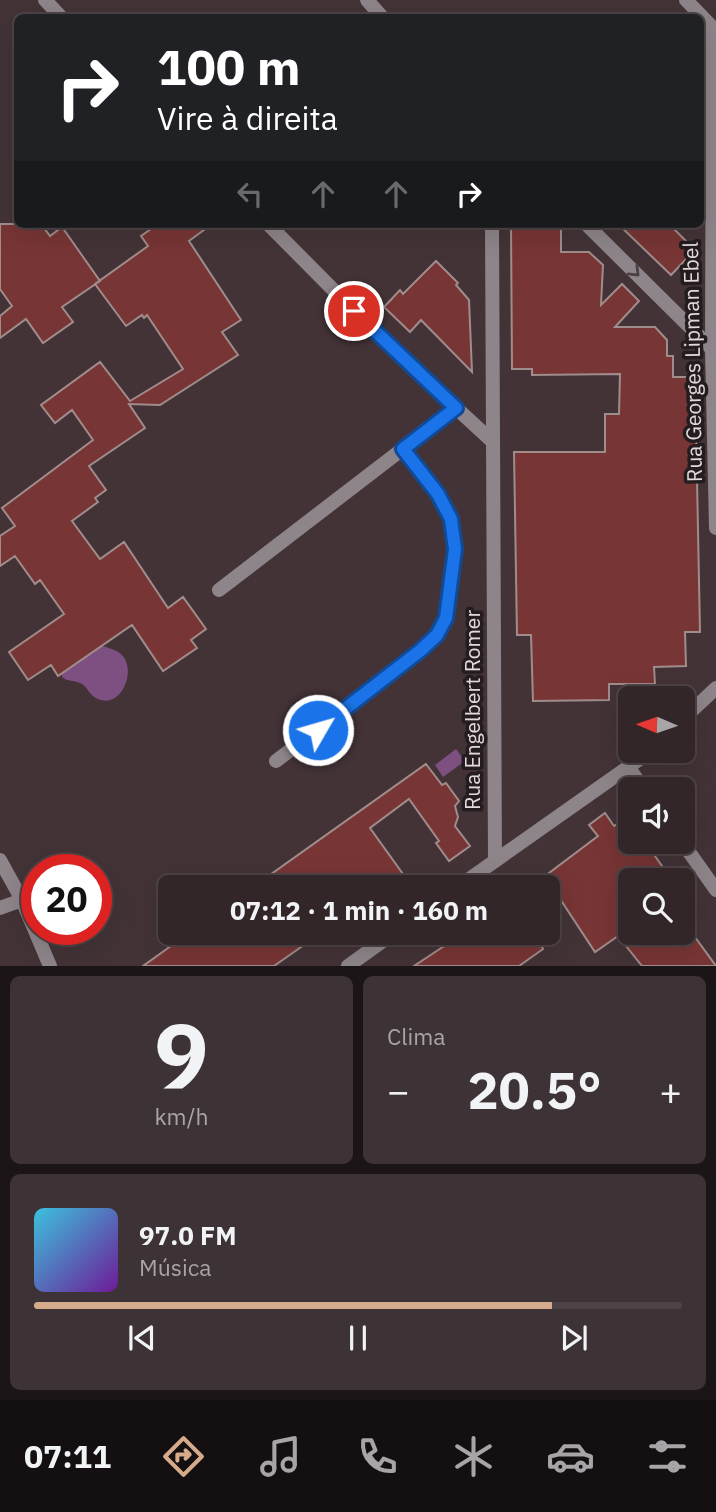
<!DOCTYPE html>
<html lang="pt">
<head>
<meta charset="utf-8">
<style>
	:root { --surface:#322629; --page:#3d3235; --text:#f1f3f6; --muted:#a8a5a8; --line:#4d4346; --accent:#d6ab8b }
	body { margin:0; font-family:"IBM Plex Sans",sans-serif; background:var(--page); color:var(--text); height:100vh; display:flex; flex-direction:column; font-size:26px; white-space:nowrap }
	* { box-sizing:border-box; margin:0 }
	p { font-size:23px; color:var(--muted) }
	.icon { flex:none; width:38px; height:38px; fill:none; stroke:currentColor; stroke-width:2; stroke-linecap:round; stroke-linejoin:round }
	.map { position:relative; height:966px; overflow:hidden }
	.drawer { display:flex; flex-direction:column; gap:10px; padding:10px; background:#1c1517; flex:1 }
	.drawer>* { flex:none }
	.guide { position:absolute; left:14px; top:14px; width:690px; height:214px; border-radius:10px; box-shadow:0 7px 28px #0002,0 0 0 2px var(--line); background:#202124; color:#fff; overflow:hidden }
	.needle { width:46px; rotate:272deg }
	.buttons { position:absolute; left:618px; top:686px; display:grid; gap:14px }
	.buttons a { display:grid; place-items:center; width:77px; height:77px; border-radius:10px; background:var(--surface); box-shadow:0 7px 28px #0002,0 0 0 2px var(--line); font-size:35px }
	.speed { position:absolute; left:21px; top:854px; display:flex; gap:14px; font-size:35px; font-weight:700; text-align:center }
	.speed>* { display:grid; place-content:center; width:91px; height:91px; border-radius:50%; background:var(--surface); box-shadow:0 7px 28px #0002,0 0 0 2px var(--line); line-height:1 }
	.speed .limit { border:10px solid #d22; background:#fff; color:#111 }
	.pin { position:absolute; display:grid; place-items:center; width:60px; height:60px; color:#fff; margin:-30px; border:4px solid #fff; border-radius:50%; box-shadow:0 2px 7px #0007 }
	.me { position:absolute; width:77px; margin:-38px; rotate:52deg; stroke-linejoin:round; filter:drop-shadow(0 0 5px #0008) }
	.turn { display:flex; align-items:center; gap:24px; height:147px; padding:0 28px; font-size:32px }
	.turn .icon { width:91px; height:91px; stroke-width:2.5 }
	.turn b { display:block; font-size:49px; line-height:60px }
	.lanes { display:flex; align-items:center; height:66px; padding:0 28px; background:#0003; justify-content:center; gap:35px; direction:ltr }
	.lanes .off { opacity:.35 }
	.big { font-size:52px; font-weight:700; line-height:1.1 }
	.drawer .card { flex:1; display:flex; flex-direction:column; justify-content:center; gap:10px; min-width:0; padding:0 24px; border-radius:10px; background:var(--page) }
	.drawer .dial { align-items:center; gap:0 }
	.dial b { font-size:91px; line-height:1 }
	.song { display:flex; align-items:center; gap:21px }
	.cover { width:84px; height:84px; border-radius:10px; background:linear-gradient(135deg,hsl(190 70% 55%),hsl(280 70% 35%)) }
	.played { height:7px; border-radius:4px; background:linear-gradient(90deg,var(--accent) 80%,var(--line) 80%) }
	.keys { display:flex; justify-content:space-around; direction:ltr }
	.heat { display:flex; justify-content:space-between; align-items:center; font-size:38px; direction:ltr }
	.drawer .tiles { flex:1; display:grid; gap:10px; grid-template-columns:1fr 1fr }
	.card:last-child { grid-column:span 2 }
	.trip { position:absolute; left:158px; top:875px; width:402px; height:70px; border-radius:10px; background:var(--surface); box-shadow:0 7px 28px #0002,0 0 0 2px var(--line); font-weight:700; line-height:70px; text-align:center }
	.dock { display:flex; height:112px; justify-content:space-around; align-items:center; background:#140f10; color:var(--muted) }
	.dock .icon { width:49px; height:49px }
	.dock .selected { color:var(--accent) }
	.dock b { font-size:32px; color:var(--text) }
	.map>svg:first-child { display:block }
	.water { fill:#7e4f81 }
	.building { fill:#783535; stroke:#a08c8b; stroke-width:2 }
	.lines { fill:none; stroke-linecap:round; stroke-linejoin:round }
	.service { stroke:#8d8589; stroke-width:14 }
	.minor { stroke:#8d8589; stroke-width:14 }
	.oneway { stroke:#494144 }
	.route-casing { stroke:#114b97; stroke-width:18 }
	.route { stroke:#1a73e8; stroke-width:12 }
	.labels { text-anchor:middle; stroke-width:7; stroke-linejoin:round; paint-order:stroke }
	.street-label { font-size:21px; fill:#e3d8da; stroke:#241d1f }
</style>
</head>
<body>
<div class="map">
<svg width="716" height="966" viewBox="0 0 716 966">
	<rect width="100%" height="100%" fill="#433337"/>
	<path class="water" d="M102,646C109,648 117,650 122,655C137,671 121,709 98,699C90,696 88,688 82,684C75,680 68,682 62,677V673Z
		M456,749L465,761L443,777L435,765Z"/>
	<path class="building" d="M0,224H41L50,236L62,227L100,281L62,307L73,322L43,343L26,319L0,338V316L12,306L0,289Z
		M158,224H212L189,241L241,320L222,332L238,355L160,405L129,404L145,428L89,466L106,490L95,498L98,502L72,521L100,559L124,542L168,608L183,597L206,629L191,640L197,648L163,671L132,625L58,676L51,665L28,680L9,652L64,614L40,580L35,584L15,556L0,566V536L15,526L2,508L93,440L72,410L55,423L41,405L100,362L130,401L183,369L147,315L144,318L142,315L126,326L95,284L148,246L141,236Z
		M511,224H561V252H589L603,265L601,305L622,284L639,301L615,327H655L667,340V356H673V377H695L700,632H685L686,666L654,667L655,684H609V700L533,701L531,635H517L514,452H605V414H619L620,374L532,375V369H512Z
		M618,224H669L688,243L685,246L692,253L671,275Z
		M436,261L458,283L456,285L469,300L472,372L421,320L410,332L384,307L400,290L403,294Z
		M426,764L442,785L446,783L459,801L455,806L458,817L455,826L470,846L449,861L436,843L439,841L409,799L370,828L403,874L385,887H253Z
		M605,813L614,826L630,816V842H645L672,880H630V933H692L716,966H642L618,936L595,952L545,876L598,836L589,825Z
		M189,933H321L274,966H143Z
		M464,933H557L541,945L543,949L519,966H414Z"/>
	<g class="lines">
		<path class="service" d="M219,590L456,408
			M276,761L421,650C431,641 439,633 444,621C452,603 457,538 451,520C443,493 419,470 403,448"/>
		<path class="minor" d="M45,0L62,18
			M367,0L383,18
			M686,0L716,31
			M713,28L712,349L716,528
			M268,224L389,346L492,441
			M492,224L495,861
			M586,224L712,349
			M682,720L716,688
			M629,768L644,789
			M682,842L716,890
			M0,860L22,900L50,966
			M458,887L651,751
			M0,908L22,900
			M348,966L394,933"/>
	</g>
	<defs><path id="oneway-chevron" d="M-2-3.5L2.5 0L-2 3.5" fill="none" stroke-width="1.6" stroke-linecap="round" stroke-linejoin="round" transform="scale(1.75)"/></defs>
	<use class="oneway" href="#oneway-chevron" transform="translate(635 272) rotate(45)"/>
	<g class="lines">
		<defs>
			<path id="route" d="M318,730L421,650L437,635L446,618L455,549L451,519L438,494L403,449L456,408L354,311"/>
		</defs>
		<use href="#route" class="route-casing"/>
		<use href="#route" class="route"/>
	</g>
	<g class="labels">
		<g class="street-label">
			<text transform="translate(693 362) rotate(-91)" y="7">Rua Georges Lipman Ebel</text>
			<text transform="translate(473 710) rotate(-90)" y="7">Rua Engelbert Romer</text>
		</g>
	</g>
</svg>
<div class="buttons">
<a><svg class="needle" viewBox="-14 -14 28 28"><path d="M0-13l5 13h-10z" fill="#e53935"/><path d="M0 13l5-13h-10z" fill="#a8a5a8"/></svg></a>
<a><svg class="icon" aria-label="sound" viewBox="0 0 24 24"><path d="M4 9h4l5-4v14l-5-4H4zM17 9q2 3 0 6"/></svg></a>
<a><svg class="icon" aria-label="search" viewBox="0 0 24 24"><circle cx="10" cy="10" r="6"/><path d="M15 15l6 6"/></svg></a>
</div>
<div class="speed"><div class="limit">20</div></div>
<div class="pin" style="left:354px;top:311px;background:#d93025"><svg class="icon" aria-label="arrive" viewBox="0 0 24 24"><path d="M6 21V4h12l-3 4 3 4H6"/></svg></div>
<svg class="me" style="left:318px;top:730px" viewBox="-20 -20 40 40"><circle r="17" fill="#1a73e8" stroke="#fff" stroke-width="3"/><path d="M0-11L8 9 0 5-8 9z" fill="#fff"/></svg>
<div class="trip">07:12 · 1 min · 160 m</div>
<div class="guide">
<div class="turn"><svg class="icon" aria-label="right" viewBox="0 0 24 24"><path d="M7 20v-9h11M14 6l5 5-5 5"/></svg><div><b>100 m</b>Vire à direita</div></div>
<div class="lanes"><svg class="icon off" aria-label="left" viewBox="0 0 24 24"><path d="M17 20v-9H6M10 6l-5 5 5 5"/></svg><svg class="icon off" aria-label="ahead" viewBox="0 0 24 24"><path d="M12 20V5M6 11l6-6 6 6"/></svg><svg class="icon off" aria-label="ahead" viewBox="0 0 24 24"><path d="M12 20V5M6 11l6-6 6 6"/></svg><svg class="icon" aria-label="right" viewBox="0 0 24 24"><path d="M7 20v-9h11M14 6l5 5-5 5"/></svg></div>
</div>
</div>
<section class="drawer">
<div class="tiles">
<div class="card dial"><b>9</b><p>km/h</p></div>
<div class="card"><p>Clima</p>
<div class="heat"><a>−</a><b class="big">20.5°</b><a>+</a></div>
</div>
<div class="card">
<div class="song"><i class="cover"></i><div><b>97.0 FM</b><p>Música</p></div></div>
<div class="played"></div>
<div class="keys"><svg class="icon" aria-label="previous" viewBox="0 0 24 24"><path d="M18 5L8 12l10 7zM5 5v14"/></svg><svg class="icon" aria-label="pause" viewBox="0 0 24 24"><path d="M8 5v14M16 5v14"/></svg><svg class="icon" aria-label="next" viewBox="0 0 24 24"><path d="M6 5l10 7-10 7zM19 5v14"/></svg></div>
</div>
</div>
</section>
<nav class="dock">
<b>07:11</b>
<svg class="icon selected" aria-label="directions" viewBox="0 0 24 24"><path d="M12 3l9 9-9 9-9-9zM9 14v-3h6M13 9l2 2-2 2"/></svg>
<svg class="icon" aria-label="music" viewBox="0 0 24 24"><path d="M9 18V5l10-2v13"/><circle cx="6" cy="18" r="3"/><circle cx="16" cy="16" r="3"/></svg>
<svg class="icon" aria-label="phone" viewBox="0 0 24 24"><path d="M5 4h4l2 5-3 2q2 4 5 5l2-3 5 2v4C11 20 4 13 5 4z"/></svg>
<svg class="icon" aria-label="climate" viewBox="0 0 24 24"><path d="M12 3v18M4 7l16 10M4 17L20 7"/></svg>
<svg class="icon" aria-label="car" viewBox="0 0 24 24"><path d="M5 17H2v-5l4-1 3-4h7l3 4 3 1v5h-3M9 17h6M6 11h13"/><circle cx="7" cy="17" r="2"/><circle cx="17" cy="17" r="2"/></svg>
<svg class="icon" aria-label="filters" viewBox="0 0 24 24"><path d="M4 7h16M4 17h16"/><circle cx="9" cy="7" r="2"/><circle cx="15" cy="17" r="2"/></svg>
</nav>
</body>
</html>
